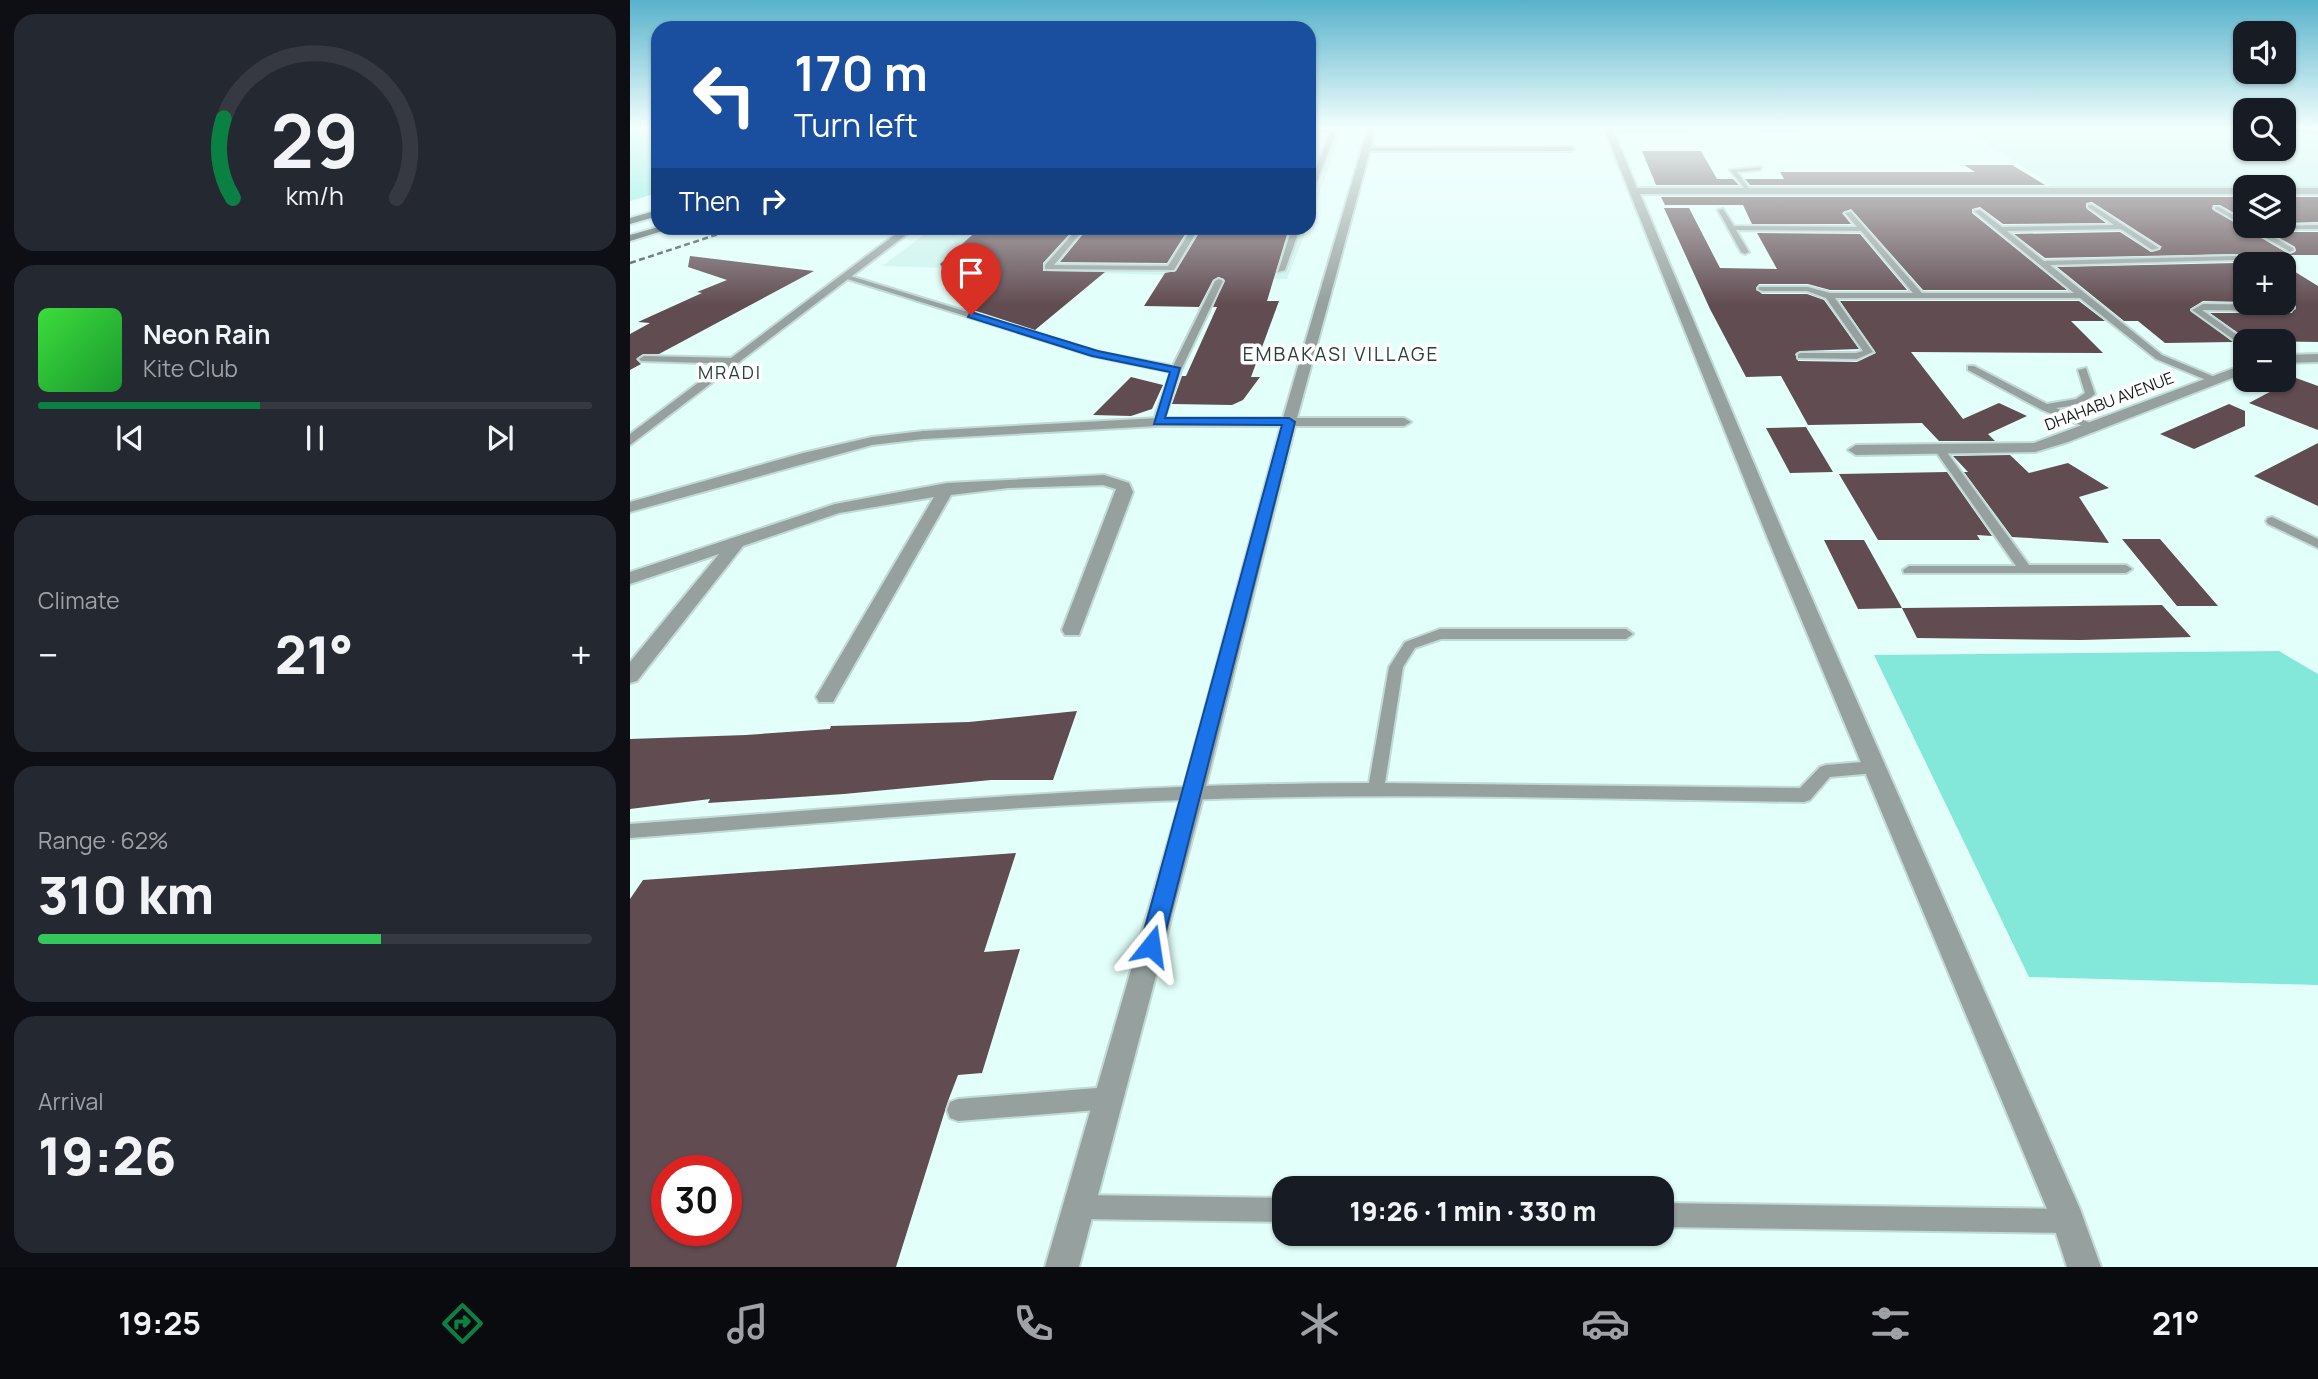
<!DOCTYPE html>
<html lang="en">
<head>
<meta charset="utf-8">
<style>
	:root { --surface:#171b24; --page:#242831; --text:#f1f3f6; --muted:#9ea1a6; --line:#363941; --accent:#0b8043 }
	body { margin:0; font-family:Manrope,sans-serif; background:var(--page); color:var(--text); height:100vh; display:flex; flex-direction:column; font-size:26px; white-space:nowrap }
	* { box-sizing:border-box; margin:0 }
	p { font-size:23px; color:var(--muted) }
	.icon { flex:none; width:38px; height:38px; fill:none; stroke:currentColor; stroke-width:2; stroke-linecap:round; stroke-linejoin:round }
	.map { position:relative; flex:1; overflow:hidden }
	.side { display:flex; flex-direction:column; gap:14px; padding:14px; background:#0d0f14; width:630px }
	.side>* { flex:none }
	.hud { position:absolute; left:21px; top:21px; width:665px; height:214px; border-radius:21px; box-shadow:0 2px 5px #0004; background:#1a4fa0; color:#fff; overflow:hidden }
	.tools { position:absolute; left:1603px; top:21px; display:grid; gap:14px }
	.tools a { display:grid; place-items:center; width:63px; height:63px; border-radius:14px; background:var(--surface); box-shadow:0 2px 5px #0004; font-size:35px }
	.speed { position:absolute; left:21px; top:1155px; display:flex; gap:14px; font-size:35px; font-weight:700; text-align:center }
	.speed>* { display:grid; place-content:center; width:91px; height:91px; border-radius:50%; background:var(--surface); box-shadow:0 2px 5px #0004; line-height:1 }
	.speed .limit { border:10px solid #d22; background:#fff; color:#111 }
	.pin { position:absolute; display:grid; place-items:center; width:60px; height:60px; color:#fff; margin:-72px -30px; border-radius:50% 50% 50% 0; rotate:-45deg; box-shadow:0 0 7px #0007 }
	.pin .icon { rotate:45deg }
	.me { position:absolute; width:77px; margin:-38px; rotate:15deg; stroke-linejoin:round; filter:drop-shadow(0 0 5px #0008) }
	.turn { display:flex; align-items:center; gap:24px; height:147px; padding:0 28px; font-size:32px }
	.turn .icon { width:91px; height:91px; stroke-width:2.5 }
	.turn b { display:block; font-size:49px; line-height:60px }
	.then { display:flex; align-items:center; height:66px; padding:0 28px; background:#0003; gap:14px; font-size:26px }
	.big { font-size:52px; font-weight:800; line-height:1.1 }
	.side .widget { flex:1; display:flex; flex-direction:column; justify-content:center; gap:10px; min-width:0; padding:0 24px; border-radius:21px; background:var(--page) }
	.side .dial { align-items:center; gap:0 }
	.dial svg { height:182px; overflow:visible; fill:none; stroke:var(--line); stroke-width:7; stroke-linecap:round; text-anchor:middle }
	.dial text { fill:var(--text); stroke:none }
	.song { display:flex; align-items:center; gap:21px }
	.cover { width:84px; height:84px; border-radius:10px; background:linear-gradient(135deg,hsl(120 70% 55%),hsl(130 70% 35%)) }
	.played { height:7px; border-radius:4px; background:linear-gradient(90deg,var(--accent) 40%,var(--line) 40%) }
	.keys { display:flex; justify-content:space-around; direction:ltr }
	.heat { display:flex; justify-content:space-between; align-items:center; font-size:38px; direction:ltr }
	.charge { height:10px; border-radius:5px; background:linear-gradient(90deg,#34c759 62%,var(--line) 0) }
	.trip { position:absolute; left:642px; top:1176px; width:402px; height:70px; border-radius:21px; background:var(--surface); box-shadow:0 2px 5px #0004; font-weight:800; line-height:70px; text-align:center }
	.tabs { display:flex; height:112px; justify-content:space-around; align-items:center; background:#090b0e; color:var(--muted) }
	.tabs .icon { width:49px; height:49px }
	.tabs .on { color:var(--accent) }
	.tabs b { font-size:32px; color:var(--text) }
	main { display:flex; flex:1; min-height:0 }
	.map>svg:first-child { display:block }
	.built { fill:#cdf3ec }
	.green { fill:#83e7da }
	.building { fill:#614c52; fill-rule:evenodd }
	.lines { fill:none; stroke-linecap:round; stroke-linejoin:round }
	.service-casing { stroke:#c0dad6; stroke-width:4 }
	.minor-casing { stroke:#c0dad6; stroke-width:4 }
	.primary-casing { stroke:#c0dad6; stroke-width:4 }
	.service { fill:#96a19f; fill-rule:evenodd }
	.minor { fill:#96a19f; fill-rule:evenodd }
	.primary { fill:#475b58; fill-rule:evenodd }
	.rail { stroke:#404e4c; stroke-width:2.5; stroke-dasharray:6 3.5; stroke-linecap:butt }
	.route { fill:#1a73e8; stroke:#114b97; stroke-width:2 }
	.labels { text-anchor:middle; stroke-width:7; stroke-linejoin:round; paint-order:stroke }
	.far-street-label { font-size:16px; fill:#0e1816; stroke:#fff }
	.far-neighbourhood-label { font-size:18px; letter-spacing:2px; fill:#263e3a; stroke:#fff }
	.far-quarter-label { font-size:19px; letter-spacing:2px; fill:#263e3a; stroke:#fff }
</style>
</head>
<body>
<main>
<section class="side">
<div class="widget dial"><svg viewBox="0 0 100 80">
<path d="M14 69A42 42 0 1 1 86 69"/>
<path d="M14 69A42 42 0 0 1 10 34" stroke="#0b8043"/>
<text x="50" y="56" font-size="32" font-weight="700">29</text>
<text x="50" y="72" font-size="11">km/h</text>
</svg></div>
<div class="widget">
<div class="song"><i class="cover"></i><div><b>Neon Rain</b><p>Kite Club</p></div></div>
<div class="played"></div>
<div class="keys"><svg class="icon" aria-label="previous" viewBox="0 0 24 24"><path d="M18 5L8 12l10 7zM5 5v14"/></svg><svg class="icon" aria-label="pause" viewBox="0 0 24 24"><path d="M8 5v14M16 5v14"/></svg><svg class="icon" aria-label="next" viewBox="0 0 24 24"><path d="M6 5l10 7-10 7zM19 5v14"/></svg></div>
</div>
<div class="widget"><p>Climate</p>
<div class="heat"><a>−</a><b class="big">21°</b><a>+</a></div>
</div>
<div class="widget"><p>Range · 62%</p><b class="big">310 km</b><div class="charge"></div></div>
<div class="widget"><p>Arrival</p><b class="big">19:26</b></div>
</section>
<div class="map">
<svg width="1688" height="1267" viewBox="0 0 1688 1267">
	<rect width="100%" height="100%" fill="#e2fffa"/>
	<path class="built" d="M1334,128H1615V149H1654V128H1688V187L1425,188Z
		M679,129H713L679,221Z
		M303,228H677L657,279L252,266Z"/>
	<path class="green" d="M0,128H28V193L0,201Z
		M1649,651L1688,674V985L1399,977L1244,655Z"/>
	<path class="building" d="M1012,151H1071L1087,179H1103L1109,185H1026Z
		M1334,165H1382L1415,185H1120L1115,179H1154L1150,172H1345Z
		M1031,197H1615V219L1590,205H1583L1582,209L1659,254L1665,252V247L1639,232H1688V255H1636L1652,264H1615V302L1573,301L1560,309L1603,342L1535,343L1508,321H1494L1427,267L1606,263L1608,254L1415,258L1384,234L1490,232L1521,252L1532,247L1462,202L1456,203L1457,209L1476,223L1373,224L1350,207L1342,209V213L1437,290H1293L1221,209L1212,213L1221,224H1122L1113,205H1035Z
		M1654,197H1688V222L1654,223Z
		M1034,208H1059L1090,268L1147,269L1127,233L1230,234L1277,290H1200L1178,284H1129L1126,288L1132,294H1177L1194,300L1229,349L1170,351L1165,354L1168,361L1227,362L1246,353L1210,301H1449L1475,321H1441L1473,353L1281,352L1333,419L1369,403L1397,416L1358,434L1365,441H1309L1292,423L1178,425L1151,376L1116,377L1080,309Z
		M350,228H445L413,263V271L475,272L405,330L340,309L310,264Z
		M458,228H457H559L537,263L430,262Z
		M572,228H659L637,301H649L621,377H630L613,400L602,405L542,404L552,376H556L587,307H583L594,279L588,277L583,280L569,307L514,306L535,273L546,271Z
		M60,256L184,271L29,354H13L6,359L11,364L0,370V334L20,323L8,322L72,293L67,292L97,280L58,267Z
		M1654,265L1688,286V342L1619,341L1580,313H1662L1666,306L1654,302Z
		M501,377L533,385L522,409L501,416L463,415Z
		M1666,378L1688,386V430L1619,403Z
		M1599,404L1615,411V426L1564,449L1530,434Z
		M1176,427L1203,472L1160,473L1136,428Z
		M1688,443V506L1624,476Z
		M1380,455L1399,473L1438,463L1479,488L1449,497L1479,543L1382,537L1334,472H1338L1323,456Z
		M1317,472L1362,536L1347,535L1350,540H1248L1209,474Z
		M1492,539H1530L1588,606H1547Z
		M1194,540H1234L1272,608L1228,609Z
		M1532,605L1561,637L1451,640L1287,638L1272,608Z
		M447,711L423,780H361L214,794L78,803L80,799L0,809V739L116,735L200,729L201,726L339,722Z
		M386,853L354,952L390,949L352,1073L328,1075L318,1101L266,1267H0V899L13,880ZM37,1171H96V1230H37Z"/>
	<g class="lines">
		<defs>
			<path id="service" d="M679,128L707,130L682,194L679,196V186L700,132H679Z
				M1660,128L1688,130V134L1663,130Z
				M979,129L1317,128L1320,130L977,132Z
				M736,148L941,147L944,149L941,151H734Z
				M1132,167L1130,170L1107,172L1121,191L1118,193L1100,170Z
				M1458,205H1462L1529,248L1522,250L1491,229L1377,231L1414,261L1606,256V260H1603L1420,265L1532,355L1587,378V382H1581L1526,359L1450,298H1205L1243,352L1227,359L1168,358V354L1171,353H1226L1233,351L1196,298L1177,291H1132L1128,289L1129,287H1178L1200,293H1283L1231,231L1106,230L1119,252L1115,254L1111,252L1088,210L1093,209L1104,226L1227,227L1215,213L1221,212L1292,293H1444L1344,211L1350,210L1372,227L1484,225L1458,207Z
				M1585,207H1589L1615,222V226L1688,225V229H1629L1663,248L1664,250L1660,252L1585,209Z
				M448,228H455L424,265L538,266L562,228H569L544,270L415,269V265Z
				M662,228H670L655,270L648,272Z
				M214,274L468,352L543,366L585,281L589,279L593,281L551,370L533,422L528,425L523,422L541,372L463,356L214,278Z
				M1573,304L1660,305L1664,308L1660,311L1572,310L1616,341L1615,348L1562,310Z
				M14,356L106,358L111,361L106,364L11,361L9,359Z
				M1338,366H1344L1417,404L1446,399L1455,393L1448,370L1456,368L1465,394C1454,404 1441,406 1426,408L1467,426L1462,429L1458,428L1412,410L1338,370Z
				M1309,446L1313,447L1399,565H1496L1502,569L1496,573H1274L1273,570L1279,566H1386L1304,449Z
				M1642,517L1688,539V548L1638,524L1636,521L1638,518Z
				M810,629H996L1003,634L996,639H811L785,648L773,667L755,783L1170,788L1190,767L1196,765L1245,761L1251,763L1253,767L1251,771L1245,773L1200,777L1180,800L1174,802C967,799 760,792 554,800C369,806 184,824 0,838V824C246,806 492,783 739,783L759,667L775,642Z
				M479,1087L487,1090L490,1098L487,1106L479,1109L328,1121L320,1118L317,1110L320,1102L328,1099Z
				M449,1195L654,1198V1222L449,1219L441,1215L437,1207L441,1199Z
				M1032,1203L1438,1209L1446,1213L1450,1221L1446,1229L1438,1233L1032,1227Z"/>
			<path id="minor" d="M738,128H746L667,418H774L781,422L774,426H665L574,794L449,1267H415L552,794L651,426H528L293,439L242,445L0,512V502L173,453L242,437L293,431L528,418H653Z
				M974,128H982L1007,188H1615V194H1010L1158,544L1450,1209L1471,1267H1437L1422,1221L1140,544Z
				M1654,188H1688V194H1654Z
				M274,228H285L0,445V434Z
				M1688,354V362L1654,363V355Z
				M1615,364V373L1438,442L1405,452L1226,455L1218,450L1226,445L1404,443Z
				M474,475L499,483L503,492L449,635H435L432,630L486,489L473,485L378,488L321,495L203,702H189L186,697L304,497L209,513L113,546L7,681L0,683V662L89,554L0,584V572L205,504L317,483Z"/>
			<path id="primary" d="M28,210V216L0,224V218Z
				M28,227L42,228L0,241V235Z"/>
		</defs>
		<use href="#service" class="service-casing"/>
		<use href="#minor" class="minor-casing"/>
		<use href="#primary" class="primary-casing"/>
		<use href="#service" class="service"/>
		<use href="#minor" class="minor"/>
		<use href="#primary" class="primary"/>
		<path class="rail" d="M0,263L107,228"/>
	</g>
	<linearGradient id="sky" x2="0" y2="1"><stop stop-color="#58b2cc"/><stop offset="0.42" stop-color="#f2fffd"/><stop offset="1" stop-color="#f2fffd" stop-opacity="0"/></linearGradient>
	<rect width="1688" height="305" fill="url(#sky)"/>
	<path class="route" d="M341,312L468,351L550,368L535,418H659L665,422L532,946L529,953L521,956L513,953L510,946L652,425L524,424L540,372L462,356L338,317Z"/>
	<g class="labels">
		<g class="far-street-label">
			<text transform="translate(1479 401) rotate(-21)" y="6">DHAHABU AVENUE</text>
		</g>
		<g class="far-neighbourhood-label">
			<text x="100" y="379">MRADI</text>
		</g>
		<g class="far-quarter-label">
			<text x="711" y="361">EMBAKASI VILLAGE</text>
		</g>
	</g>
</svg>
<div class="tools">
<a><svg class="icon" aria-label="sound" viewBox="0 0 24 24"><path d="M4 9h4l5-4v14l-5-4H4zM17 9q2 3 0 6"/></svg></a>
<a><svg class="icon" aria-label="search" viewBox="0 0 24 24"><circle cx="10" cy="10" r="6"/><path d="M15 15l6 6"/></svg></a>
<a><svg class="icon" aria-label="layers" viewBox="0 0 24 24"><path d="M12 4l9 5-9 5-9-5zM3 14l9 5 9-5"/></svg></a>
<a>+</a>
<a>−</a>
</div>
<div class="speed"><div class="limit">30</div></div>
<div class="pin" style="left:341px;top:315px;background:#d93025"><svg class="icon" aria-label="arrive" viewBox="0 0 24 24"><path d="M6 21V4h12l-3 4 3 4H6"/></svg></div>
<svg class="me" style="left:521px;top:946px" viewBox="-20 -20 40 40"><path d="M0-17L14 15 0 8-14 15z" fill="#1a73e8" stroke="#fff" stroke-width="4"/></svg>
<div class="trip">19:26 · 1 min · 330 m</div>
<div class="hud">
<div class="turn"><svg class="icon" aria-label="left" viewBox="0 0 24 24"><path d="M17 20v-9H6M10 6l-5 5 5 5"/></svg><div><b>170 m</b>Turn left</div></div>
<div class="then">Then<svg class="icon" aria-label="right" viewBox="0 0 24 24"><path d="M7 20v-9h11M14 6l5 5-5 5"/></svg></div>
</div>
</div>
</main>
<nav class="tabs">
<b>19:25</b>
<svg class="icon on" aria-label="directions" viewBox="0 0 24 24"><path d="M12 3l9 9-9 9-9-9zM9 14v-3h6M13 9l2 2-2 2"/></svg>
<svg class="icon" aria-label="music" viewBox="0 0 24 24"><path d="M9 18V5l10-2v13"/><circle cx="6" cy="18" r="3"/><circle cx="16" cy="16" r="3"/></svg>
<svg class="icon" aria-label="phone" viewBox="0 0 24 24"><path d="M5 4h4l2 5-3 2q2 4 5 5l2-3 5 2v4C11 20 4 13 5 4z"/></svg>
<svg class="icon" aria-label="climate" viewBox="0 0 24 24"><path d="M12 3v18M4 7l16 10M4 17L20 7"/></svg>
<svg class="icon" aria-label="car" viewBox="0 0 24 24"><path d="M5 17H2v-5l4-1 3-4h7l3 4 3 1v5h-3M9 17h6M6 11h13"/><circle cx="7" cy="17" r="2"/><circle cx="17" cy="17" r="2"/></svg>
<svg class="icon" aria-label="filters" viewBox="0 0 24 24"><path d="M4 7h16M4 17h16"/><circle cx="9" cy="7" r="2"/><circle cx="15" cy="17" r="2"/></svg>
<b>21°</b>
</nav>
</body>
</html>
